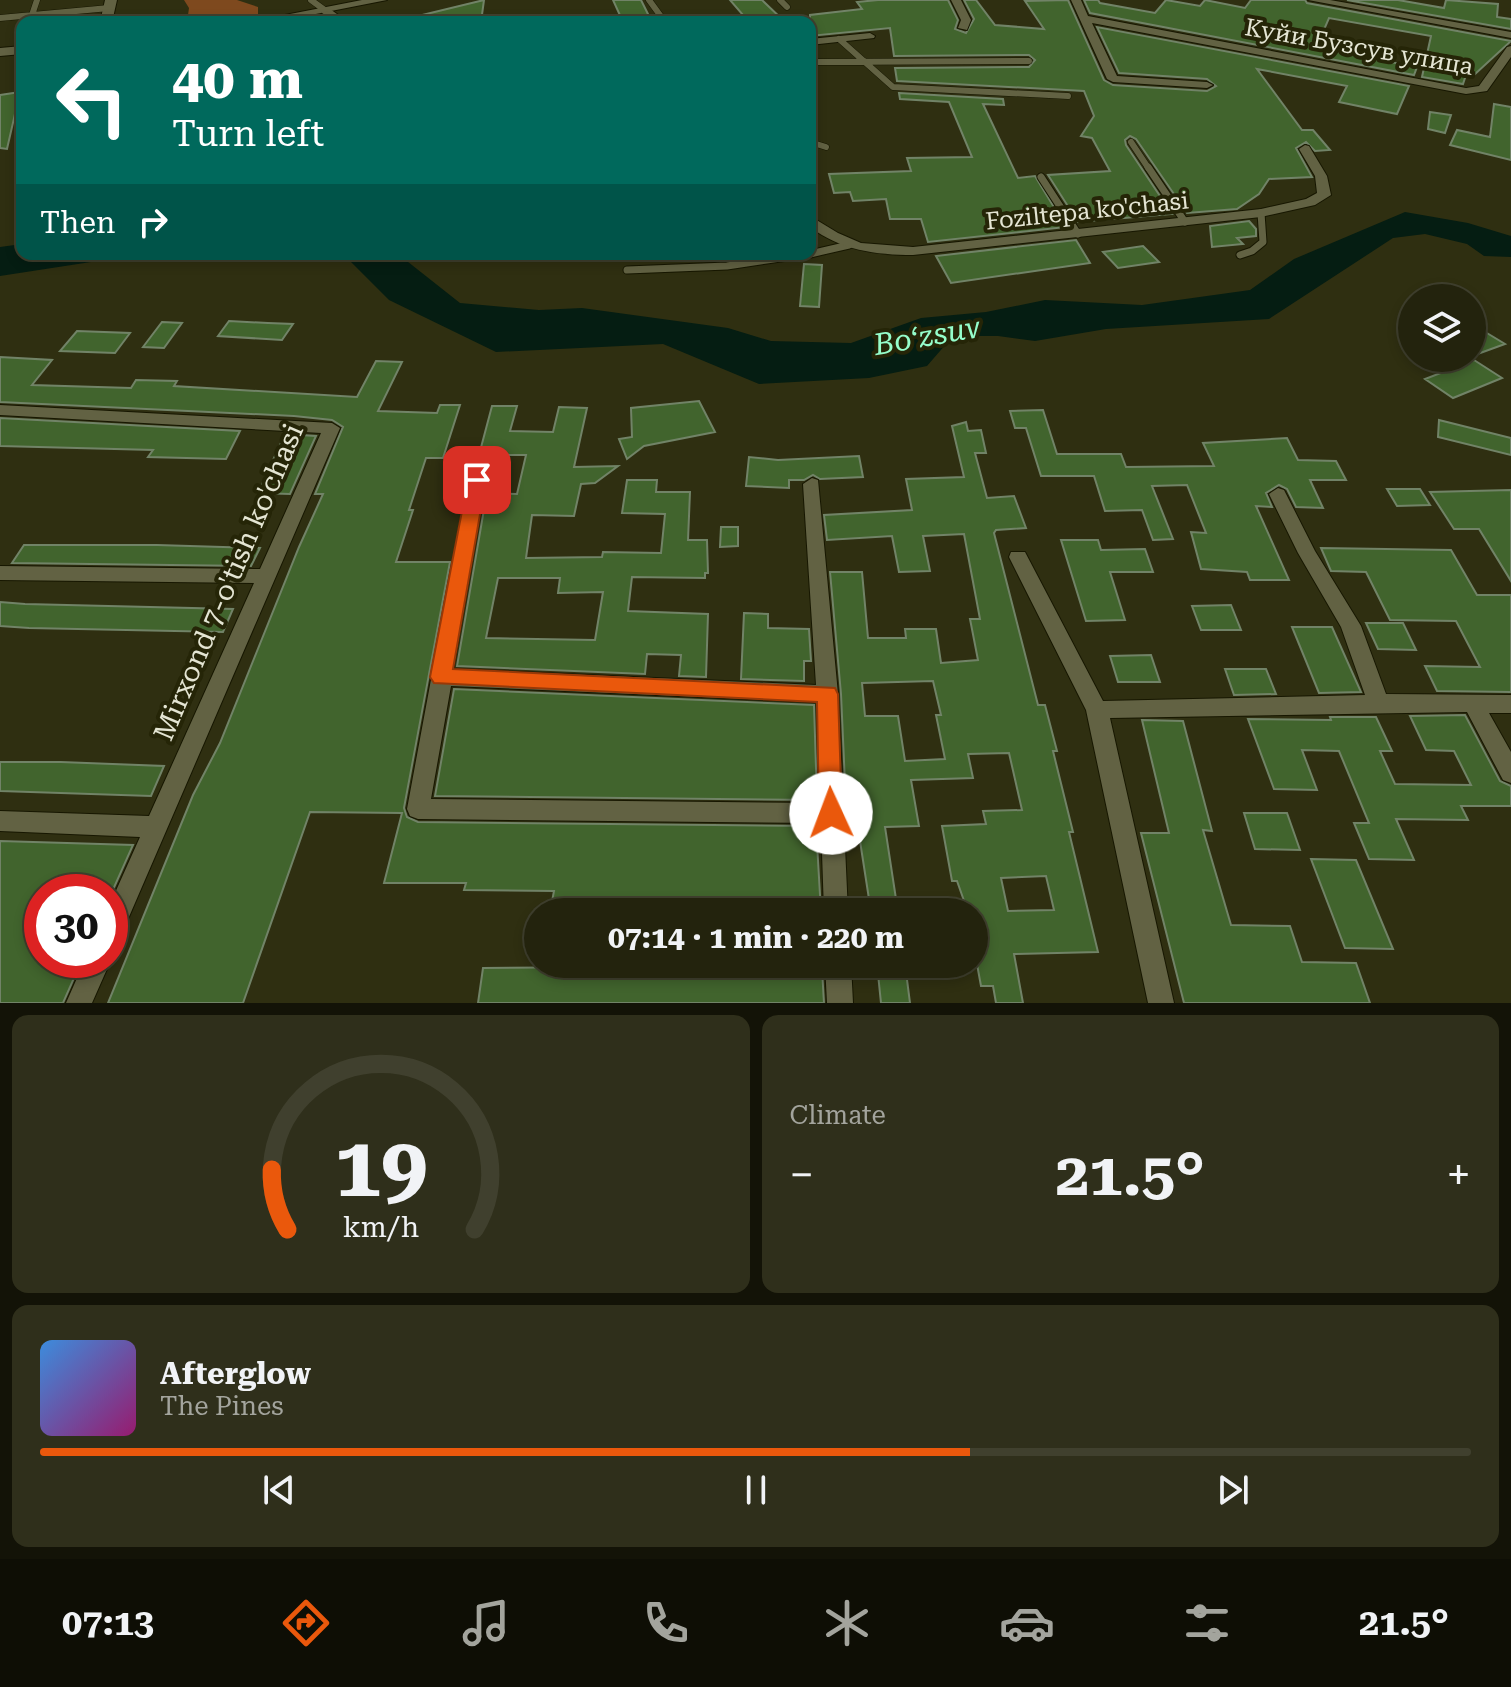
<!DOCTYPE html>
<html lang="en">
<head>
<meta charset="utf-8">
<style>
	:root { --surface:#23230d; --page:#2f2f1b; --text:#f1f3f6; --muted:#a3a49d; --line:#40402e; --accent:#ea580c }
	body { margin:0; font-family:"Roboto Serif",serif; background:var(--page); color:var(--text); height:100vh; display:flex; flex-direction:column; font-size:30px; white-space:nowrap }
	* { box-sizing:border-box; margin:0 }
	p { font-size:26px; color:var(--muted) }
	.icon { flex:none; width:44px; height:44px; fill:none; stroke:currentColor; stroke-width:2; stroke-linecap:round; stroke-linejoin:round }
	.map { position:relative; height:1003px; overflow:hidden }
	.drawer { display:flex; flex-direction:column; gap:12px; padding:12px; background:#131307; flex:1 }
	.drawer>* { flex:none }
	.guide { position:absolute; left:16px; top:16px; width:800px; height:244px; border-radius:16px; box-shadow:0 4px 12px #0003,0 0 0 2px var(--line); background:#00695c; color:#fff; overflow:hidden }
	.fabs { position:absolute; left:1398px; top:284px; display:grid; gap:16px }
	.fabs a { display:grid; place-items:center; width:88px; height:88px; border-radius:50%; background:var(--surface); box-shadow:0 4px 12px #0003,0 0 0 2px var(--line); font-size:40px }
	.speed { position:absolute; left:24px; top:874px; display:flex; gap:16px; font-size:40px; font-weight:700; text-align:center }
	.speed>* { display:grid; place-content:center; width:104px; height:104px; border-radius:50%; background:var(--surface); box-shadow:0 4px 12px #0003,0 0 0 2px var(--line); line-height:1 }
	.speed .limit { border:12px solid #d22; background:#fff; color:#111 }
	.pin { position:absolute; display:grid; place-items:center; width:68px; height:68px; color:#fff; margin:-34px; border-radius:16px; box-shadow:0 4px 12px #0006 }
	.me { position:absolute; width:88px; margin:-44px; rotate:358deg; stroke-linejoin:round; filter:drop-shadow(0 0 6px #0008) }
	.turn { display:flex; align-items:center; gap:28px; height:168px; padding:0 24px; font-size:36px }
	.turn .icon { width:104px; height:104px; stroke-width:2.5 }
	.turn b { display:block; font-size:56px; line-height:68px }
	.then { display:flex; align-items:center; height:76px; padding:0 24px; background:#0003; gap:16px; font-size:30px }
	.big { font-size:60px; font-weight:700; line-height:1.1 }
	.drawer .tile { flex:1; display:flex; flex-direction:column; justify-content:center; gap:12px; min-width:0; padding:0 28px; border-radius:16px; background:var(--page) }
	.drawer .dial { align-items:center; gap:0 }
	.dial svg { height:208px; overflow:visible; fill:none; stroke:var(--line); stroke-width:7; stroke-linecap:round; text-anchor:middle }
	.dial text { fill:var(--text); stroke:none }
	.song { display:flex; align-items:center; gap:24px }
	.cover { width:96px; height:96px; border-radius:12px; background:linear-gradient(135deg,hsl(210 70% 55%),hsl(320 70% 35%)) }
	.played { height:8px; border-radius:4px; background:linear-gradient(90deg,var(--accent) 65%,var(--line) 65%) }
	.keys { display:flex; justify-content:space-around; direction:ltr }
	.heat { display:flex; justify-content:space-between; align-items:center; font-size:44px; direction:ltr }
	.drawer .tiles { flex:1; display:grid; gap:12px; grid-template-columns:1fr 1fr }
	.tile:last-child { grid-column:span 2 }
	.trip { position:absolute; left:524px; top:898px; width:464px; height:80px; border-radius:40px; background:var(--surface); box-shadow:0 4px 12px #0003,0 0 0 2px var(--line); font-weight:700; line-height:80px; text-align:center }
	.tab-bar { display:flex; height:128px; justify-content:space-around; align-items:center; background:#0e0e05; color:var(--muted) }
	.tab-bar .icon { width:56px; height:56px }
	.tab-bar .current { color:var(--accent) }
	.tab-bar b { font-size:36px; color:var(--text) }
	.map>svg:first-child { display:block }
	.forest { fill:#7e491e }
	.water { fill:#051d12 }
	.building { fill:#41642d; stroke:#718367; stroke-width:2; fill-rule:evenodd }
	.lines { fill:none; stroke-linecap:round; stroke-linejoin:round }
	.service-far1-casing { stroke:#171700; stroke-width:7 }
	.service-casing { stroke:#171700; stroke-width:9 }
	.minor-casing { stroke:#171700; stroke-width:2 }
	.secondary-casing { stroke:#171700; stroke-width:2 }
	.service-far1 { stroke:#626243; stroke-width:6 }
	.service { stroke:#626243; stroke-width:7 }
	.minor { fill:#626243; fill-rule:evenodd }
	.secondary { fill:#626243; fill-rule:evenodd }
	.route { fill:#ea580c; stroke:#983908; stroke-width:2 }
	.labels { text-anchor:middle; stroke-width:8; stroke-linejoin:round; paint-order:stroke }
	.far-street-label { font-size:24px; fill:#e4e5d3; stroke:#252507 }
	.street-label { font-size:28px; fill:#e4e5d3; stroke:#252507 }
	.water-label { font-size:30px; font-style:italic; fill:#95fdcb; stroke:#252507 }
</style>
</head>
<body>
<div class="map">
<svg width="1511" height="1003" viewBox="0 0 1511 1003">
	<rect width="100%" height="100%" fill="#2f2f11"/>
	<path class="forest" d="M184,0H237L258,7V14L187,22L189,8Z"/>
	<path class="water" d="M1405,212L1468,223L1511,236V257L1484,256L1467,244L1425,234L1393,238L1269,319L1106,329L1035,341L998,336H953L927,366L869,378L759,384L663,344L496,352L389,300L350,261L202,254H398L460,303L539,310L582,308L728,328L771,341L851,343L921,318L986,312L1045,300L1142,305L1250,290L1294,259Z
		M22,244V254H143L0,276V247Z"/>
	<path class="building" d="M484,0L481,22H419L418,16Z
		M613,0H641L652,22H623Z
		M730,0H762L785,22H749Z
		M878,0H948L958,20L955,29L966,33L974,19L964,0H976L995,25L1044,29L1025,1L1068,0L1104,80L1113,85L1207,91L1216,86L1207,79L1119,73L1097,27L1409,86L1397,114L1339,102L1347,86L1257,69L1302,130H1313L1330,150L1315,151L1306,142L1296,148L1312,177L1269,179L1259,194L1237,209L1187,213L1136,139L1130,136L1125,140L1126,145L1172,214L1078,222L1048,175L1110,171L1092,138L1081,136L1094,116L1084,91L897,81L895,68L1029,67L1035,60L1029,55L894,56L890,28L810,36V15L862,9L857,2Z
		M1084,0H1098L1100,3L1155,13L1166,0L1200,6L1205,0L1245,8L1251,0H1305L1307,3L1511,41L1474,75H1466L1463,84L1422,77L1431,36L1329,18L1316,48L1417,67L1414,75L1090,13Z
		M1347,0H1398L1444,8L1446,0L1498,4L1497,17L1511,19V29Z
		M20,92L7,149L0,148V95Z
		M899,93L1003,99L1004,105L983,104L1018,178L1035,176L1066,227L928,242L921,219H890L886,199L853,201L850,192L834,193L829,174L911,171L907,158L972,157L949,102L900,99Z
		M1494,104L1511,107V160L1450,145L1457,130L1490,137Z
		M1430,112L1451,115L1445,133L1428,129Z
		M1249,221L1256,229V236L1237,238L1243,244L1212,247L1210,226Z
		M1076,240L1090,263L951,283L936,256Z
		M1143,246L1159,262L1118,268L1103,252Z
		M804,264L822,265L819,307L800,306Z
		M229,321L268,323L293,324L282,340L218,336Z
		M162,322L182,323L164,348L143,347Z
		M1472,324L1505,344L1472,356Z
		M77,331L130,333L115,353L60,351Z
		M0,357L52,360L32,385L131,388L136,380L177,381L174,386L357,397L376,361L402,362L378,411L437,413L440,405H460L443,458H426L409,510H413L396,562H450L404,808L407,817L418,822L816,826L821,912H550L554,891L464,890L466,883H384L402,813L310,812L243,1003H108L193,795L220,743L299,547L323,494H315L343,427L332,420L294,416L0,402Z
		M1474,360L1502,378L1453,398L1425,379Z
		M699,401L715,432L644,446L627,459L619,439L632,437L631,408Z
		M492,406H517L510,431L553,432L559,407L587,408L574,467L618,466L595,483L581,484L574,516L532,515L526,558L602,557L603,552L661,553L665,514L622,513L627,480H657L656,492H690L688,540H707L708,573H705V578L632,577L628,611L708,614L706,677L679,676L681,655L647,654L645,674L457,666L483,515L490,493L517,494L526,455H479ZM498,578H560L558,593L603,592L595,640L486,638Z
		M1043,410L1057,454H1121L1126,467L1214,466L1203,443L1287,438L1298,460L1336,461L1346,480H1310L1323,508L1296,507L1287,489L1279,485L1266,493L1272,507L1256,506L1289,580H1250L1247,572L1201,569L1191,532L1206,533L1187,485L1152,486L1173,539L1153,540L1142,510L1105,511L1094,476H1041L1026,428H1015L1010,411Z
		M0,418L240,431L226,459L148,457L153,450L0,446Z
		M1439,420L1511,438V455L1438,437Z
		M966,422L968,431L981,430L986,453H975L987,498L1014,496L1026,528L996,530L994,533L1038,705H1045L1057,751H1053L1073,832H1069L1098,952L1014,954L1023,1003H996L993,986H981L974,948V912H968L957,881H952L942,826L986,824L983,811L1022,810L1009,753L968,754L973,778L911,780L919,826L885,827L898,912H871L858,828H855L853,807L846,806L841,694L830,572H862L868,638H906L905,629H936L941,663L978,660L970,619H980L964,534L923,536L930,571L899,572L892,536L827,540L824,515L912,510L906,479L964,477L952,426ZM933,681L941,715H936L945,759L905,761L898,716H865L862,683ZM1046,876L1054,910L1008,911L1001,878Z
		M285,434L316,436L290,494L258,493Z
		M859,456L863,477L820,479L813,475L804,480H789V488L746,486L749,457L778,460Z
		M1387,489H1420L1430,505L1397,506Z
		M1511,490V581L1479,529H1454L1430,492Z
		M721,527H738V546L720,547Z
		M1061,540H1098L1101,550L1145,549L1153,572H1110L1125,620L1086,621Z
		M24,545H157L260,548L251,566L12,563Z
		M1321,548L1451,550L1477,595H1511V692L1437,691L1425,666L1480,667L1456,621L1390,620L1366,572L1331,571Z
		M0,602L25,604L233,609L223,632L29,628L0,626Z
		M1231,605L1241,630H1201L1192,606Z
		M744,613L768,614V628L809,629L811,661H804V681L741,679Z
		M1366,623H1403L1416,650L1378,649Z
		M1292,627H1332L1361,692L1319,693Z
		M1151,655L1160,682H1118L1110,656Z
		M1225,669H1266L1276,694L1234,695Z
		M454,689L814,705L817,800L435,796Z
		M1465,715L1500,781L1511,786V806H1461L1468,820L1396,819L1414,860L1369,859L1354,823H1369L1339,751L1302,750L1317,790L1274,789L1248,719L1331,720L1330,717H1376L1392,751H1380L1395,784L1471,785L1454,751L1426,750L1410,716Z
		M1142,720L1183,721L1212,831L1203,830L1231,925L1290,926L1302,962L1356,963L1370,1003H1184L1141,833H1169Z
		M0,762H61L164,766L151,796L0,791Z
		M1244,813H1287L1300,850L1255,849Z
		M0,841L133,845L112,892H42V960H82L63,1003H0Z
		M1311,859L1356,860L1393,949L1345,948Z
		M877,964H905L910,1003H881Z
		M618,967L822,969L824,1003H478L483,968Z"/>
	<g class="lines">
		<defs>
			<path id="service-far1" d="M311,0L326,11
				M649,0L665,22
				M780,0L787,7
				M32,15L37,0
				M0,18L109,8
				M311,22L314,17
				M839,39L893,87L1068,96
				M818,62L1029,61
				M810,142L826,147
				M1131,142L1149,169"/>
			<path id="service" d="M1148,167L1185,222
				M1041,177L1078,234
				M810,254L849,245
				M1240,255L1252,251L1263,242L1261,213
				M627,270L727,266L808,254"/>
			<path id="minor" d="M951,0H961L971,20L967,30L958,28L961,20Z
				M1071,0H1081L1088,16L1466,88L1479,86L1507,47L1511,46V57L1487,91L1466,94L1092,23L1117,76L1207,82L1213,85L1207,88L1113,82L1107,79Z
				M1308,0H1330L1511,32V38Z
				M322,9H330L348,22H336L322,13Z
				M870,33L875,36L874,38L810,45V39Z
				M1305,145L1309,146L1327,176L1331,195L1315,205L1261,217L913,255C876,255 840,250 810,227V216L838,233L861,243L913,247L1261,209L1306,199L1317,193L1315,176L1299,149Z
				M0,405L332,423L340,428L119,940L110,944V904L140,837L0,831V811L149,816L254,583L0,580V566L260,569L321,433L0,415Z
				M477,474L486,480L453,669L816,685L803,484L812,478L818,480L838,694L848,912H824L821,823L418,819L410,816L407,809L468,480ZM451,686L817,702L820,803L431,799Z
				M1278,488L1284,490L1315,551L1361,626L1386,694L1511,695V713H1489L1511,752V783L1503,780L1467,712L1110,718L1174,1003H1148L1086,710L1009,557L1011,552H1025L1103,701L1365,695L1341,627L1298,553L1269,494Z
				M110,958L111,960L92,1003H66L85,960Z
				M825,964H851L853,1003H827Z"/>
			<path id="secondary" d="M105,0H117L112,22H100Z
				M362,0H387L275,22H249Z
				M22,46V54L0,56V48Z"/>
		</defs>
		<use href="#service-far1" class="service-far1-casing"/>
		<use href="#service" class="service-casing"/>
		<use href="#minor" class="minor-casing"/>
		<use href="#secondary" class="secondary-casing"/>
		<use href="#service-far1" class="service-far1"/>
		<use href="#service" class="service"/>
		<use href="#minor" class="minor"/>
		<use href="#secondary" class="secondary"/>
	</g>
	<path class="route" d="M477,474L486,480L453,669L835,688L838,694L842,813L839,821L831,824L822,821L819,813L817,702L434,683L430,677L468,480Z"/>
	<g class="labels">
		<g class="far-street-label">
			<text transform="translate(1359 47) rotate(10)" y="8">Куйи Бузсув улица</text>
			<text transform="translate(1087 211) rotate(-6)" y="8">Foziltepa ko'chasi</text>
		</g>
		<g class="street-label">
			<text transform="translate(228 582) rotate(-67)" y="10">Mirxond 7-o'tish ko'chasi</text>
		</g>
		<g class="water-label">
			<text transform="translate(927 336) rotate(-10)" y="10">Boʻzsuv</text>
		</g>
	</g>
</svg>
<div class="fabs">
<a><svg class="icon" aria-label="layers" viewBox="0 0 24 24"><path d="M12 4l9 5-9 5-9-5zM3 14l9 5 9-5"/></svg></a>
</div>
<div class="speed"><div class="limit">30</div></div>
<div class="pin" style="left:477px;top:480px;background:#d93025"><svg class="icon" aria-label="arrive" viewBox="0 0 24 24"><path d="M6 21V4h12l-3 4 3 4H6"/></svg></div>
<svg class="me" style="left:831px;top:813px" viewBox="-20 -20 40 40"><circle r="19" fill="#fff"/><path d="M0-13L10 11 0 6-10 11z" fill="#ea580c"/></svg>
<div class="trip">07:14 · 1 min · 220 m</div>
<div class="guide">
<div class="turn"><svg class="icon" aria-label="left" viewBox="0 0 24 24"><path d="M17 20v-9H6M10 6l-5 5 5 5"/></svg><div><b>40 m</b>Turn left</div></div>
<div class="then">Then<svg class="icon" aria-label="right" viewBox="0 0 24 24"><path d="M7 20v-9h11M14 6l5 5-5 5"/></svg></div>
</div>
</div>
<section class="drawer">
<div class="tiles">
<div class="tile dial"><svg viewBox="0 0 100 80">
<path d="M14 69A42 42 0 1 1 86 69"/>
<path d="M14 69A42 42 0 0 1 8 46" stroke="#ea580c"/>
<text x="50" y="56" font-size="32" font-weight="700">19</text>
<text x="50" y="72" font-size="11">km/h</text>
</svg></div>
<div class="tile"><p>Climate</p>
<div class="heat"><a>−</a><b class="big">21.5°</b><a>+</a></div>
</div>
<div class="tile">
<div class="song"><i class="cover"></i><div><b>Afterglow</b><p>The Pines</p></div></div>
<div class="played"></div>
<div class="keys"><svg class="icon" aria-label="previous" viewBox="0 0 24 24"><path d="M18 5L8 12l10 7zM5 5v14"/></svg><svg class="icon" aria-label="pause" viewBox="0 0 24 24"><path d="M8 5v14M16 5v14"/></svg><svg class="icon" aria-label="next" viewBox="0 0 24 24"><path d="M6 5l10 7-10 7zM19 5v14"/></svg></div>
</div>
</div>
</section>
<nav class="tab-bar">
<b>07:13</b>
<svg class="icon current" aria-label="directions" viewBox="0 0 24 24"><path d="M12 3l9 9-9 9-9-9zM9 14v-3h6M13 9l2 2-2 2"/></svg>
<svg class="icon" aria-label="music" viewBox="0 0 24 24"><path d="M9 18V5l10-2v13"/><circle cx="6" cy="18" r="3"/><circle cx="16" cy="16" r="3"/></svg>
<svg class="icon" aria-label="phone" viewBox="0 0 24 24"><path d="M5 4h4l2 5-3 2q2 4 5 5l2-3 5 2v4C11 20 4 13 5 4z"/></svg>
<svg class="icon" aria-label="climate" viewBox="0 0 24 24"><path d="M12 3v18M4 7l16 10M4 17L20 7"/></svg>
<svg class="icon" aria-label="car" viewBox="0 0 24 24"><path d="M5 17H2v-5l4-1 3-4h7l3 4 3 1v5h-3M9 17h6M6 11h13"/><circle cx="7" cy="17" r="2"/><circle cx="17" cy="17" r="2"/></svg>
<svg class="icon" aria-label="filters" viewBox="0 0 24 24"><path d="M4 7h16M4 17h16"/><circle cx="9" cy="7" r="2"/><circle cx="15" cy="17" r="2"/></svg>
<b>21.5°</b>
</nav>
</body>
</html>
